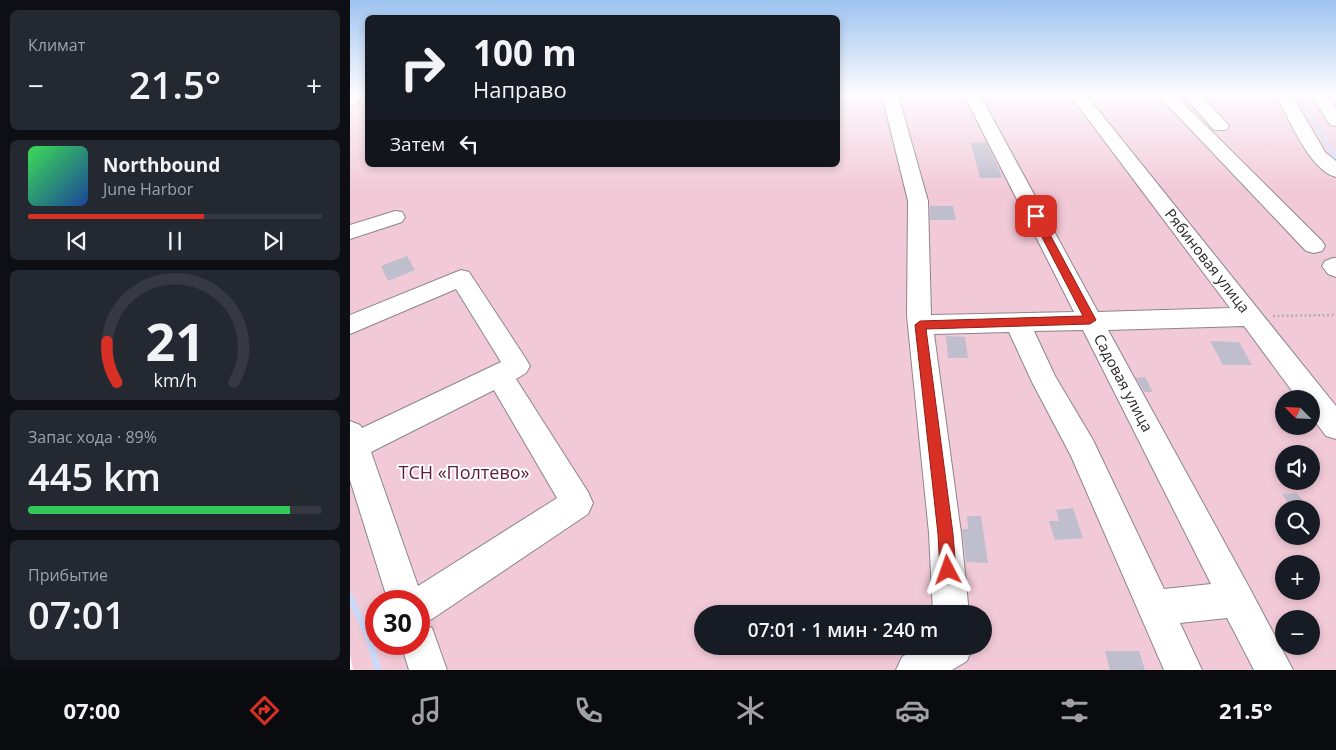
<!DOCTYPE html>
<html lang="ru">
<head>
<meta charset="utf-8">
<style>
	:root { --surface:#171b24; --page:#242831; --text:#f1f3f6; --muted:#9ea1a6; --line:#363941; --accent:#d93025 }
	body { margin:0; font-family:"Open Sans",sans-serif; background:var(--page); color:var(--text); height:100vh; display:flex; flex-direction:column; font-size:19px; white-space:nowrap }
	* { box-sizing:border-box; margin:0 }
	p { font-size:16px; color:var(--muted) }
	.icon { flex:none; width:28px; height:28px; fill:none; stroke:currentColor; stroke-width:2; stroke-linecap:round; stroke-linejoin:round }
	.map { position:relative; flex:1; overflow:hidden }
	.drawer { display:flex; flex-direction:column; gap:10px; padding:10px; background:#0d0f14; width:350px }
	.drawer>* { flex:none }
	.guide { position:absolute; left:15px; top:15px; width:475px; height:152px; border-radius:8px; box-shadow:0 2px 8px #0003; background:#171b24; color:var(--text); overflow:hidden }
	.needle { width:32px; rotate:294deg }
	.buttons { position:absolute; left:925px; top:390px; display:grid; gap:10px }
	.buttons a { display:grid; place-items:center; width:45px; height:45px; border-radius:50%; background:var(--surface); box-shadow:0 2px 8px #0003; font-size:25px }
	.speed { position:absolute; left:15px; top:590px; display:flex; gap:10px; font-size:25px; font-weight:700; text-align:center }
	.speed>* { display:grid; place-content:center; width:65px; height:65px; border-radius:50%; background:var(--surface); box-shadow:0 2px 8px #0003; line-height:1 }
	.speed .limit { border:8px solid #d22; background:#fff; color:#111 }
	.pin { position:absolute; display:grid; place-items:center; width:42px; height:42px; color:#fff; margin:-21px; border-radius:10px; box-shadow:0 2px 8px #0006 }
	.me { position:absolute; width:55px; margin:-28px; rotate:356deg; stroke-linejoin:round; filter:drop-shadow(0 0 4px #0008) }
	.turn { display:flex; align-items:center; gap:18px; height:105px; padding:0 25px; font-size:22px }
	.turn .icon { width:65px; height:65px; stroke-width:2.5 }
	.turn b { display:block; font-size:35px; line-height:42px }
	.then { display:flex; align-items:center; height:48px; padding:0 25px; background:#0003; gap:10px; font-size:19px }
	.big { font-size:38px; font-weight:600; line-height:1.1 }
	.drawer .tile { flex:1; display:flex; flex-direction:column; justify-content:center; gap:8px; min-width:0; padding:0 18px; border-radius:8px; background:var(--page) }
	.drawer .dial { align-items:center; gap:0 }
	.dial svg { height:130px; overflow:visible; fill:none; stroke:var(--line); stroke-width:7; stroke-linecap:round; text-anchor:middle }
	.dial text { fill:var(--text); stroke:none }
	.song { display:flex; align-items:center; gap:15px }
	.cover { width:60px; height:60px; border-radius:8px; background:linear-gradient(135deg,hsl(130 70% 55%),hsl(220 70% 35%)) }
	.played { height:5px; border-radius:2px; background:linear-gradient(90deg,var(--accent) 60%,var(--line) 60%) }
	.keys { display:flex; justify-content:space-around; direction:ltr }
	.heat { display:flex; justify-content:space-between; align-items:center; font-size:28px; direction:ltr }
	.charge { height:8px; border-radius:4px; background:linear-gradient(90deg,#34c759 89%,var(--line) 0) }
	.trip { position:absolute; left:344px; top:605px; width:298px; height:50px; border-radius:25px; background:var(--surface); box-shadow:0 2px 8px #0003; font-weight:600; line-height:50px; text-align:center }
	.tabs { display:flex; height:80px; justify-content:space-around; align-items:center; background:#090b0e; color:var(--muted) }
	.tabs .icon { width:35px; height:35px }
	.tabs .selected { color:var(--accent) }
	.tabs b { font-size:22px; color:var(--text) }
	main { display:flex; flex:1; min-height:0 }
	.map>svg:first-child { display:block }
	.green { fill:#f2cad7; fill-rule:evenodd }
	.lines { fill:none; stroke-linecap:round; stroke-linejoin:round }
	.stream-far1 { stroke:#ccdafa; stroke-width:4 }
	.stream { stroke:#ccdafa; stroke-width:7 }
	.building { fill:#bfbecd }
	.minor-casing { stroke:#8c8491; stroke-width:2 }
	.path { stroke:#b1aeb3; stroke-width:2.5; stroke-dasharray:2 2.5; stroke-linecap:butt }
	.minor { fill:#fff; fill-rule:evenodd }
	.route { fill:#d93025; stroke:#8d1f18 }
	.labels { text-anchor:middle; stroke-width:4; stroke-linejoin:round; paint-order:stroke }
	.street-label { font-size:15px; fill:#2b282e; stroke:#fff }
	.near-park-label { font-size:18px; fill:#611939; stroke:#fff }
</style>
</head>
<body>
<main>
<section class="drawer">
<div class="tile"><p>Климат</p>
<div class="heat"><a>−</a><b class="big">21.5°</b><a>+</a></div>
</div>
<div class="tile">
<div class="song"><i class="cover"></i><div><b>Northbound</b><p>June Harbor</p></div></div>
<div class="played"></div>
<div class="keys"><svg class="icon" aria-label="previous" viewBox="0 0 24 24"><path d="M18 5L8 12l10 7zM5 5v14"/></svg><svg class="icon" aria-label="pause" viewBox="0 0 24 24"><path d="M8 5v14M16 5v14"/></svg><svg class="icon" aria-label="next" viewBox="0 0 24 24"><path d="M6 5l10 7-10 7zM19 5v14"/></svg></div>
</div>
<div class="tile dial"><svg viewBox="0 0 100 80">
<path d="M14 69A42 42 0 1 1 86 69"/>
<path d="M14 69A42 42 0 0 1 8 44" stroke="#d93025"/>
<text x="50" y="56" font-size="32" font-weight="700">21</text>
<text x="50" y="72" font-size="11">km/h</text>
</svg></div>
<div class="tile"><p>Запас хода · 89%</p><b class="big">445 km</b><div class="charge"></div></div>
<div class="tile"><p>Прибытие</p><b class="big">07:01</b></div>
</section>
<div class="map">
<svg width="986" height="670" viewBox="0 0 986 670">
	<rect width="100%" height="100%" fill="#fcf9fe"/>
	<path class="green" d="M0,95H17L18,165H488V95H986V670H3L0,654ZM934,399H961V426H934ZM934,454H961V481H934ZM934,509H961V536H934ZM934,564H961V591H934ZM26,601H69V644H26ZM352,614H632V646H352ZM934,619H961V646H934Z"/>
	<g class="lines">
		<path class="stream-far1" d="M949,95L986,158"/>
		<path class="stream" d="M0,597L19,638L28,670"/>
	</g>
	<path class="building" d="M636,142L650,171L652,178H630L621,143Z
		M580,206H603L606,220H580Z
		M57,256L65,270L38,281L31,266Z
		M596,336L615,337L618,358H598Z
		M860,341L889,342L902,365H873Z
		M795,377L803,392H794L786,378Z
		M947,493L958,509H942L932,494Z
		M723,508L733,538L705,540L699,521H709L706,510Z
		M617,516H631L638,563L616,562L612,529H618Z
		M755,651H789L795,670H760Z"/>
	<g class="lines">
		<defs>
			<path id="minor" d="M0,95H11L6,104L0,106Z
				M532,95H548L578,201L581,315L724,312L614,95H630L748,312L880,308L720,95H736L986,406V439L976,436L961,416V399H948L894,326L758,330L899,587L943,670H904L877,618L830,623L852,670H814L721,456L682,382L659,332L584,334L611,533L619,614H583L579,533L557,316L558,201ZM733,330L861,584L814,589L743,440L705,376L684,331Z
				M808,95H825L972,241L975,246L972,251L964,253L956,251Z
				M833,95H850L876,122L879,126L876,130H864Z
				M926,95H942L975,152L986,161V177C959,170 939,118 926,95Z
				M961,95H977L986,109V126L980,125Z
				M45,211L52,212L55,217L52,222L0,239V225Z
				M983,258H986V277L978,274L972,266L975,261Z
				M111,270L119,272L176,359L180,366L176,373L166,379L238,492L243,503L238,514L82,619L70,623L82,628L97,670H59L51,644H69V601H38L0,480V421L10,425L12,428L151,362L106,289L0,334V315ZM144,390L207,498L68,586L21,452Z
				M570,646H622V648L617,661L602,670H546L552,657Z"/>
		</defs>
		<use href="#minor" class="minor-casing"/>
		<path class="path" d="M923,316L986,315"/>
		<use href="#minor" class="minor"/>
	</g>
	<linearGradient id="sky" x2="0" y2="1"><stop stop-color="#9dc3ef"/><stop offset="0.5" stop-color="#fefcff"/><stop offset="1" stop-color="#fefcff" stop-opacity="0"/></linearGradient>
	<rect width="986" height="189" fill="url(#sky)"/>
	<path class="route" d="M686,213L690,216L746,320L740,324L576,329L603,534L606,570L604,576L598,578L593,576L590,570L588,534L565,325L570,321L733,316L681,216Z"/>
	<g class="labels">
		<g class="street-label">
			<text transform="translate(857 261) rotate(52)" y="5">Рябиновая улица</text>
			<text transform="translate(773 383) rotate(62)" y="5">Садовая улица</text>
		</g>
		<g class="near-park-label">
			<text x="114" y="479">ТСН «Полтево»</text>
		</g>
	</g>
</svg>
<div class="buttons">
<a><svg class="needle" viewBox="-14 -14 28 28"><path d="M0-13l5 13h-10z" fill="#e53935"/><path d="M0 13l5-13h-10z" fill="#9ea1a6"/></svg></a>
<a><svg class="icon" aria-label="sound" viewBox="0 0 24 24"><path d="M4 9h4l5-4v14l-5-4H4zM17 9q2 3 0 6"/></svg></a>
<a><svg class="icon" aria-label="search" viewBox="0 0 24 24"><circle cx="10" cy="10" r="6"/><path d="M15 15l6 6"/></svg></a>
<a>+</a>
<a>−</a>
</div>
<div class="speed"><div class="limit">30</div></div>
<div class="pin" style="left:686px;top:216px;background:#d93025"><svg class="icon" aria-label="arrive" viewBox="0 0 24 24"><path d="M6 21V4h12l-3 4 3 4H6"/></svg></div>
<svg class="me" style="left:598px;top:570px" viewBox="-20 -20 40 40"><path d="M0-17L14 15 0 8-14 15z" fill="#d93025" stroke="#fff" stroke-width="4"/></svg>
<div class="trip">07:01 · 1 мин · 240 m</div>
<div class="guide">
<div class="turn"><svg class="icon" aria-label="right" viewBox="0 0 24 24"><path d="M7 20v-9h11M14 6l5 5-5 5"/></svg><div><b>100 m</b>Направо</div></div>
<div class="then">Затем<svg class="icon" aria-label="left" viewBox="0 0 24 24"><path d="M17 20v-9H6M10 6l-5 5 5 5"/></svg></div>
</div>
</div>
</main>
<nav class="tabs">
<b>07:00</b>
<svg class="icon selected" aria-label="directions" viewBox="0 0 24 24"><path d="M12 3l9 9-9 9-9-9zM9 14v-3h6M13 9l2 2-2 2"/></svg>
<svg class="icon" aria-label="music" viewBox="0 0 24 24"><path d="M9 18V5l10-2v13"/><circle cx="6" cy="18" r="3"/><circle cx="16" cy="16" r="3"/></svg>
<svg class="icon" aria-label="phone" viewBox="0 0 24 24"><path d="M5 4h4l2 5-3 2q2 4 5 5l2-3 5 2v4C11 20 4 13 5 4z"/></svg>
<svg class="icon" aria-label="climate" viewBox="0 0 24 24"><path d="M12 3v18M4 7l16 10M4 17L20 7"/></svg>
<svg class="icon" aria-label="car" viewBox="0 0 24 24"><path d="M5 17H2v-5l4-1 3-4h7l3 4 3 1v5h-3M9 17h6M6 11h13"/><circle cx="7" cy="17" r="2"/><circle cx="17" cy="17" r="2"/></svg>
<svg class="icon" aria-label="filters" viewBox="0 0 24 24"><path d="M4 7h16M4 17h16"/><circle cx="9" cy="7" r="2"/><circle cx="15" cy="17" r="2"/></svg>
<b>21.5°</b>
</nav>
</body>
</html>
